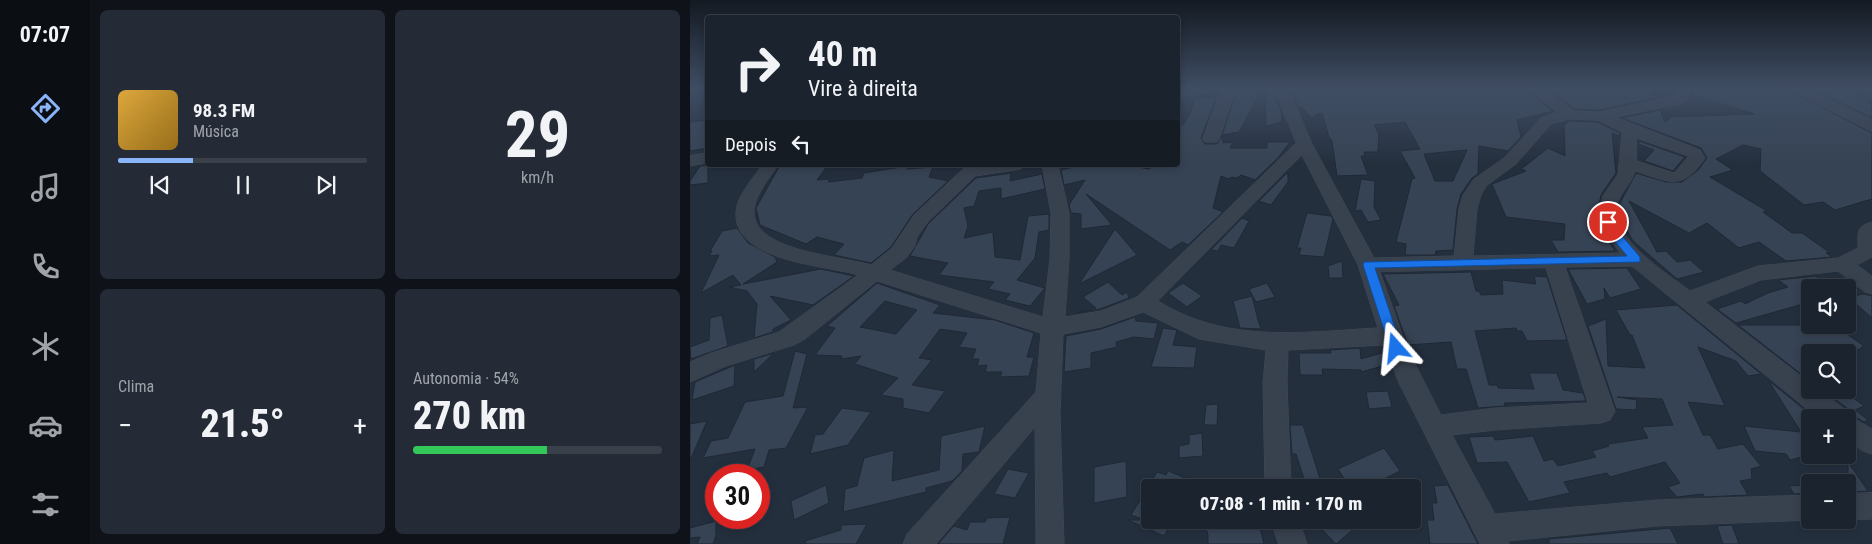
<!DOCTYPE html>
<html lang="pt">
<head>
<meta charset="utf-8">
<style>
	:root { --surface:#1b232e; --page:#242b36; --text:#f1f3f6; --muted:#a0a4aa; --line:#39404a; --accent:#8ab4f8 }
	body { margin:0; font-family:"Roboto Condensed",sans-serif; background:var(--page); color:var(--text); height:100vh; display:flex; flex-direction:column; font-size:19px; white-space:nowrap }
	* { box-sizing:border-box; margin:0 }
	p { font-size:16px; color:var(--muted) }
	.icon { flex:none; width:28px; height:28px; fill:none; stroke:currentColor; stroke-width:2; stroke-linecap:round; stroke-linejoin:round }
	.map { position:relative; flex:1; overflow:hidden }
	.sheet { display:flex; flex-direction:column; gap:10px; padding:10px; background:#0f1319; width:600px }
	.sheet>* { flex:none }
	.banner { position:absolute; left:15px; top:15px; width:475px; height:152px; border-radius:5px; box-shadow:0 2px 8px #0003,0 0 0 1px var(--line); background:#1b232e; color:var(--text); overflow:hidden }
	.buttons { position:absolute; left:1111px; top:279px; display:grid; gap:10px }
	.buttons a { display:grid; place-items:center; width:55px; height:55px; border-radius:5px; background:var(--surface); box-shadow:0 2px 8px #0003,0 0 0 1px var(--line); font-size:25px }
	.speed { position:absolute; left:15px; top:464px; display:flex; gap:10px; font-size:25px; font-weight:700; text-align:center }
	.speed>* { display:grid; place-content:center; width:65px; height:65px; border-radius:50%; background:var(--surface); box-shadow:0 2px 8px #0003,0 0 0 1px var(--line); line-height:1 }
	.speed .limit { border:8px solid #d22; background:#fff; color:#111 }
	.pin { position:absolute; display:grid; place-items:center; width:42px; height:42px; color:#fff; margin:-21px; border:2px solid #fff; border-radius:50%; box-shadow:0 1px 5px #0007 }
	.me { position:absolute; width:55px; margin:-28px; rotate:342deg; stroke-linejoin:round; filter:drop-shadow(0 0 4px #0008) }
	.turn { display:flex; align-items:center; gap:18px; height:105px; padding:0 20px; font-size:22px }
	.turn .icon { width:65px; height:65px; stroke-width:2.5 }
	.turn b { display:block; font-size:35px; line-height:42px }
	.then { display:flex; align-items:center; height:48px; padding:0 20px; background:#0003; gap:10px; font-size:19px }
	.big { font-size:38px; font-weight:800; line-height:1.1 }
	.sheet .card { flex:1; display:flex; flex-direction:column; justify-content:center; gap:8px; min-width:0; padding:0 18px; border-radius:8px; background:var(--page) }
	.sheet .dial { align-items:center; gap:0 }
	.dial b { font-size:65px; line-height:1 }
	.song { display:flex; align-items:center; gap:15px }
	.cover { width:60px; height:60px; border-radius:8px; background:linear-gradient(135deg,hsl(40 70% 55%),hsl(40 70% 35%)) }
	.played { height:5px; border-radius:2px; background:linear-gradient(90deg,var(--accent) 30%,var(--line) 30%) }
	.keys { display:flex; justify-content:space-around; direction:ltr }
	.heat { display:flex; justify-content:space-between; align-items:center; font-size:28px; direction:ltr }
	.charge { height:8px; border-radius:4px; background:linear-gradient(90deg,#34c759 54%,var(--line) 0) }
	.sheet .tiles { flex:1; display:grid; gap:10px; grid-template-columns:repeat(2,1fr) }
	.trip { position:absolute; left:451px; top:479px; width:280px; height:50px; border-radius:5px; background:var(--surface); box-shadow:0 2px 8px #0003,0 0 0 1px var(--line); font-weight:800; line-height:50px; text-align:center }
	main { display:flex; flex:1; min-height:0 }
	.tab-bar { display:flex; flex-direction:column; width:90px; justify-content:space-around; align-items:center; background:#0b0e12; color:var(--muted) }
	.tab-bar .icon { width:35px; height:35px }
	.tab-bar .on { color:var(--accent) }
	.tab-bar b { font-size:22px; color:var(--text) }
	.map>svg:first-child { display:block }
	.green { fill:#263c3f }
	.building { fill:#364354; stroke:#1f2835; fill-rule:evenodd }
	.lines { fill:none; stroke-linecap:round; stroke-linejoin:round }
	.minor-casing { stroke:#414a57; stroke-width:1 }
	.minor { fill:#38414e; fill-rule:evenodd }
	.route { fill:#1a73e8; stroke:#114b97 }
</style>
</head>
<body>
<main>
<nav class="tab-bar">
<b>07:07</b>
<svg class="icon on" aria-label="directions" viewBox="0 0 24 24"><path d="M12 3l9 9-9 9-9-9zM9 14v-3h6M13 9l2 2-2 2"/></svg>
<svg class="icon" aria-label="music" viewBox="0 0 24 24"><path d="M9 18V5l10-2v13"/><circle cx="6" cy="18" r="3"/><circle cx="16" cy="16" r="3"/></svg>
<svg class="icon" aria-label="phone" viewBox="0 0 24 24"><path d="M5 4h4l2 5-3 2q2 4 5 5l2-3 5 2v4C11 20 4 13 5 4z"/></svg>
<svg class="icon" aria-label="climate" viewBox="0 0 24 24"><path d="M12 3v18M4 7l16 10M4 17L20 7"/></svg>
<svg class="icon" aria-label="car" viewBox="0 0 24 24"><path d="M5 17H2v-5l4-1 3-4h7l3 4 3 1v5h-3M9 17h6M6 11h13"/><circle cx="7" cy="17" r="2"/><circle cx="17" cy="17" r="2"/></svg>
<svg class="icon" aria-label="filters" viewBox="0 0 24 24"><path d="M4 7h16M4 17h16"/><circle cx="9" cy="7" r="2"/><circle cx="15" cy="17" r="2"/></svg>
</nav>
<section class="sheet">
<div class="tiles">
<div class="card">
<div class="song"><i class="cover"></i><div><b>98.3 FM</b><p>Música</p></div></div>
<div class="played"></div>
<div class="keys"><svg class="icon" aria-label="previous" viewBox="0 0 24 24"><path d="M18 5L8 12l10 7zM5 5v14"/></svg><svg class="icon" aria-label="pause" viewBox="0 0 24 24"><path d="M8 5v14M16 5v14"/></svg><svg class="icon" aria-label="next" viewBox="0 0 24 24"><path d="M6 5l10 7-10 7zM19 5v14"/></svg></div>
</div>
<div class="card dial"><b>29</b><p>km/h</p></div>
<div class="card"><p>Clima</p>
<div class="heat"><a>−</a><b class="big">21.5°</b><a>+</a></div>
</div>
<div class="card"><p>Autonomia · 54%</p><b class="big">270 km</b><div class="charge"></div></div>
</div>
</section>
<div class="map">
<svg width="1182" height="544" viewBox="0 0 1182 544">
	<rect width="100%" height="100%" fill="#242f3e"/>
	<path class="green" d="M1090,88H1182V134Z"/>
	<path class="building" d="M573,88L549,132L532,135L547,91Z
		M575,88H582L591,111L592,122L576,126Z
		M600,88H834L863,111L827,120L831,137L818,151L789,146L788,174L782,178L771,194L767,209L763,250L746,251L745,255H715L716,244L706,242L722,179L725,178L710,151L730,149L715,122L684,125L689,134L688,152H674L675,156H671L678,175L647,176L642,141L639,137L632,113L625,115L622,118L611,106H608ZM777,150L763,181H745L734,154Z
		M855,88H961L965,98L910,110L885,109Z
		M1005,88H1094L1182,133V199L1145,210L1133,202L1114,205L1070,171L1071,149L1053,145L1026,159L1043,170L1020,177L1077,211L1073,212L1102,233H1112L1139,252L1136,253L1142,257L1096,261L1069,242L1049,248L1017,223L999,233L939,201L967,252L976,251L987,262L1000,260L1014,272L987,279L943,241L929,217V205L946,173L976,182H992L1008,170L1017,158L1011,148L932,118L970,110L975,122L982,117L1065,114L1002,95Z
		M1120,88H1156L1182,104V118Z
		M505,98H526L511,138L515,144H527L532,136L533,143L543,142L540,148H577V142H600L588,158L565,180L551,175L547,178L542,177L539,179L531,176L523,208L533,212L498,245L492,242L480,250L396,194L422,225L391,229V214L381,213L379,205L395,180L374,185L371,170L393,165H436L459,169L465,165H488V124L493,125L500,114Z
		M18,120V148L0,151V122Z
		M880,121L907,122L930,133V136L922,133L926,173L911,195L907,214L911,226L909,227L925,251L868,252L861,240H874L875,224L816,217L802,184L836,171L831,169L858,148L875,156L874,125Z
		M949,141L995,157L983,171L954,161L964,150L949,144Z
		M18,165V183L0,185V181L10,166Z
		M90,165H138L127,180L140,179L138,182L172,178L174,173L218,166L217,169L243,167L239,177L258,181L223,214L201,247L181,263L144,255L154,244L127,237L116,244L70,225L66,208Z
		M321,173L320,181L352,174L355,189L311,199V188L289,191L284,206L274,208L278,226L274,238L303,232L305,257L330,260L338,216L359,214V230L349,232L345,258L327,280L355,288L340,306L315,300L320,294L298,289L304,282L249,275L258,263L220,256L238,224L286,178Z
		M596,174H598V182L581,205L569,201Z
		M671,179L685,181L684,207L691,220L678,222L671,210L665,211Z
		M617,213L641,216L643,219L634,257L609,255L611,248H607Z
		M552,218L559,221L544,248L531,245L528,251L521,250Z
		M47,228L58,243L85,257L87,262L53,284L131,269L164,276L123,305L80,296L101,320L83,329V332L64,338L67,304L57,291L39,287L51,285L43,275L11,293L29,255L19,256L22,251H20L32,231Z
		M425,229L447,255L389,284Z
		M652,261L653,278H639L638,266Z
		M937,268L951,289L920,298L914,288L915,299L897,304L878,269Z
		M781,272L786,291H789L791,295L813,294L812,280L846,284L844,276L857,277L877,340L837,341L832,331H827L826,328L785,331L799,385H807L808,388L844,389L839,373H867L873,390L893,393L896,401L814,403L815,406L788,408L776,369H767L761,342L718,345L704,306L709,305L693,274Z
		M1126,276L1141,288H1120V302L1046,323L1027,309L1051,301L1055,304L1078,293L1098,287L1088,280Z
		M418,282L432,295L437,292L439,298L410,309L386,313L406,308L393,297Z
		M187,283L250,305L243,313L305,320L344,333L337,357H344L339,376L310,377L312,372H295L297,365L287,366L289,359H282L286,349L269,347L277,333L250,329L229,358L242,360L222,385L255,391L239,413L213,408V399L191,395L208,378L165,364L171,356L151,359L152,356L125,355L145,328L137,326ZM195,301L227,310L206,334L170,327Z
		M493,283L512,296L497,307L478,293Z
		M577,283L585,297L566,302L559,289Z
		M1174,294L1182,296V318L1158,297Z
		M562,296L568,320L571,329L550,328L543,301Z
		M987,305L1071,374L1058,376L1046,361L1008,347L1035,406L998,402L1013,435H1020L1028,449L1053,444L1071,466L1061,469L1062,479L1050,481L1058,495L1014,497L1013,494L987,497L978,487L990,483L975,462L920,477L917,473L874,482L880,493L839,502L817,462L787,463L779,437L803,436L805,440L843,436L854,461L863,459L868,466L906,457L902,451L919,446L918,444L958,438L952,427L983,425L972,399L927,397L947,400L946,410L926,409L898,326L916,319L918,366L955,368L942,335H940L926,310Z
		M32,315L38,346L1,359L0,347L19,340L20,318Z
		M445,317L446,321L468,323L464,339L444,337L426,342L427,347L401,353V368L374,372L376,336L411,329Z
		M1048,325H1144L1174,346L1158,356V352H1149L1138,345L1120,352V381Z
		M473,328L487,330L483,345L507,347L504,368L461,367Z
		M670,348L671,359L695,352L700,364L671,372V370L632,369L633,375H610L609,353H641L640,350Z
		M105,351L117,354L103,408L118,407L96,448L79,450L74,467L57,470L65,449L13,458L21,441L38,438L55,402L93,396Z
		M84,353L64,372V359Z
		M45,365L44,386L2,400L5,382Z
		M1078,380L1120,414V455L1100,460L1096,454L1065,451L1054,426L1111,432Z
		M1132,390H1153L1174,406L1165,410L1178,420L1174,422L1160,414L1157,408Z
		M698,391L702,407L679,409L676,392Z
		M528,404L527,425H514L516,405Z
		M152,408L181,412L158,445L120,454L125,435L133,434Z
		M17,421L0,461V424Z
		M600,425H613L633,488H617L606,454H602Z
		M295,426L289,452L273,454L272,471L262,481L236,488V492L153,512L155,489L167,486L174,458L204,450L202,481L249,470L251,436Z
		M512,433L513,456L489,458V446L499,444V435Z
		M694,448L710,471L676,488H660L648,469Z
		M436,461L437,497L404,503V467Z
		M1158,462L1178,491L1162,492L1158,485Z
		M318,469L339,473L325,498L304,494Z
		M478,471L518,487L460,488V520H483L474,536L438,520H455L441,515L467,472L476,475Z
		M136,485L139,503L104,520L101,501Z
		M758,485L788,544H740L737,520H744L742,503H747L744,486Z
		M1120,485V493L1104,494L1099,486Z
		M320,517L313,544H248L264,526L277,530L280,522H295L297,518Z
		M513,520H568L574,544H518V535Z
		M623,520H674L646,544Z
		M26,521V535L23,544H7L10,537L0,538V528Z
		M177,524L166,544H116L115,541L151,530V525Z
		M1042,525L1049,544H1033L1027,526Z
		M980,528L988,544H859V539Z"/>
	<g class="lines">
		<defs>
			<path id="minor" d="M529,88L522,92L488,97V89Z
				M532,88H546L529,139L527,142H515L513,139Z
				M584,88H598L622,144L684,258L764,256L769,209L773,195L784,179L814,158L851,118L867,112L836,88H852L884,111L910,112L981,97L986,95L989,88H1003L997,101L990,104L925,117L1010,150L1015,158C992,192 979,182 945,171C942,184 930,192 927,205C920,239 978,274 1000,291L1068,266L1148,258L1168,248C1168,233 1166,226 1182,222V257L1167,265L1182,276V294L1175,292L1148,271L1071,280L1015,302L1120,383V390H1129L1156,410L1158,415L1182,429V454L1173,451L1158,440V418H1128L942,266L875,267L925,411L920,420L911,423L805,430L762,435L805,514L967,500L1120,495V520H1123L967,526L818,541L819,544H790L709,383L694,345L598,350L597,383L601,488H575L573,383L576,350L509,339L453,312L411,327L373,334L370,414L374,544H346L345,427L246,544H213L217,534L346,392L351,333L187,281L115,339L104,345L36,366L0,382V362L21,353L89,332L168,275C136,265 43,262 46,212C47,195 63,179 72,165H88C79,179 64,196 64,213C65,252 153,256 181,265L202,248L224,215L274,168L293,165H333L331,169L325,170L285,176L237,223L227,237L225,246L216,258L200,270L353,317L360,259L361,213L352,165H368L379,213V259L375,317L411,311L447,297L606,143ZM880,119L907,120L932,132L928,174L913,196L909,214L914,230L930,253L783,256L787,209L791,195L796,186L826,164L861,124ZM947,138L998,156V157L984,173L947,161ZM612,155L668,265L688,328C612,332 536,344 468,301ZM856,268L898,403L805,408L751,415L717,348L690,272Z
				M1096,88H1115L1182,120V131Z
				M18,153V163L0,166V156Z
				M1182,493V519L1158,520H1157L1158,494Z
				M581,520H609L617,544H589Z"/>
		</defs>
		<use href="#minor" class="minor-casing"/>
		<use href="#minor" class="minor"/>
	</g>
	<linearGradient id="sky" x2="0" y2="1"><stop stop-color="#141a22"/><stop offset="0.54" stop-color="#3f4d63"/><stop offset="1" stop-color="#3f4d63" stop-opacity="0"/></linearGradient>
	<rect width="1182" height="164" fill="url(#sky)"/>
	<path class="route" d="M918,218L921,219L927,230L950,257V262L685,268L712,348L706,353L701,352L673,265L674,262L937,256L919,234L913,222Z"/>
</svg>
<div class="buttons">
<a><svg class="icon" aria-label="sound" viewBox="0 0 24 24"><path d="M4 9h4l5-4v14l-5-4H4zM17 9q2 3 0 6"/></svg></a>
<a><svg class="icon" aria-label="search" viewBox="0 0 24 24"><circle cx="10" cy="10" r="6"/><path d="M15 15l6 6"/></svg></a>
<a>+</a>
<a>−</a>
</div>
<div class="speed"><div class="limit">30</div></div>
<div class="pin" style="left:918px;top:222px;background:#d93025"><svg class="icon" aria-label="arrive" viewBox="0 0 24 24"><path d="M6 21V4h12l-3 4 3 4H6"/></svg></div>
<svg class="me" style="left:706px;top:348px" viewBox="-20 -20 40 40"><path d="M0-17L14 15 0 8-14 15z" fill="#1a73e8" stroke="#fff" stroke-width="4"/></svg>
<div class="trip">07:08 · 1 min · 170 m</div>
<div class="banner">
<div class="turn"><svg class="icon" aria-label="right" viewBox="0 0 24 24"><path d="M7 20v-9h11M14 6l5 5-5 5"/></svg><div><b>40 m</b>Vire à direita</div></div>
<div class="then">Depois<svg class="icon" aria-label="left" viewBox="0 0 24 24"><path d="M17 20v-9H6M10 6l-5 5 5 5"/></svg></div>
</div>
</div>
</main>
</body>
</html>
